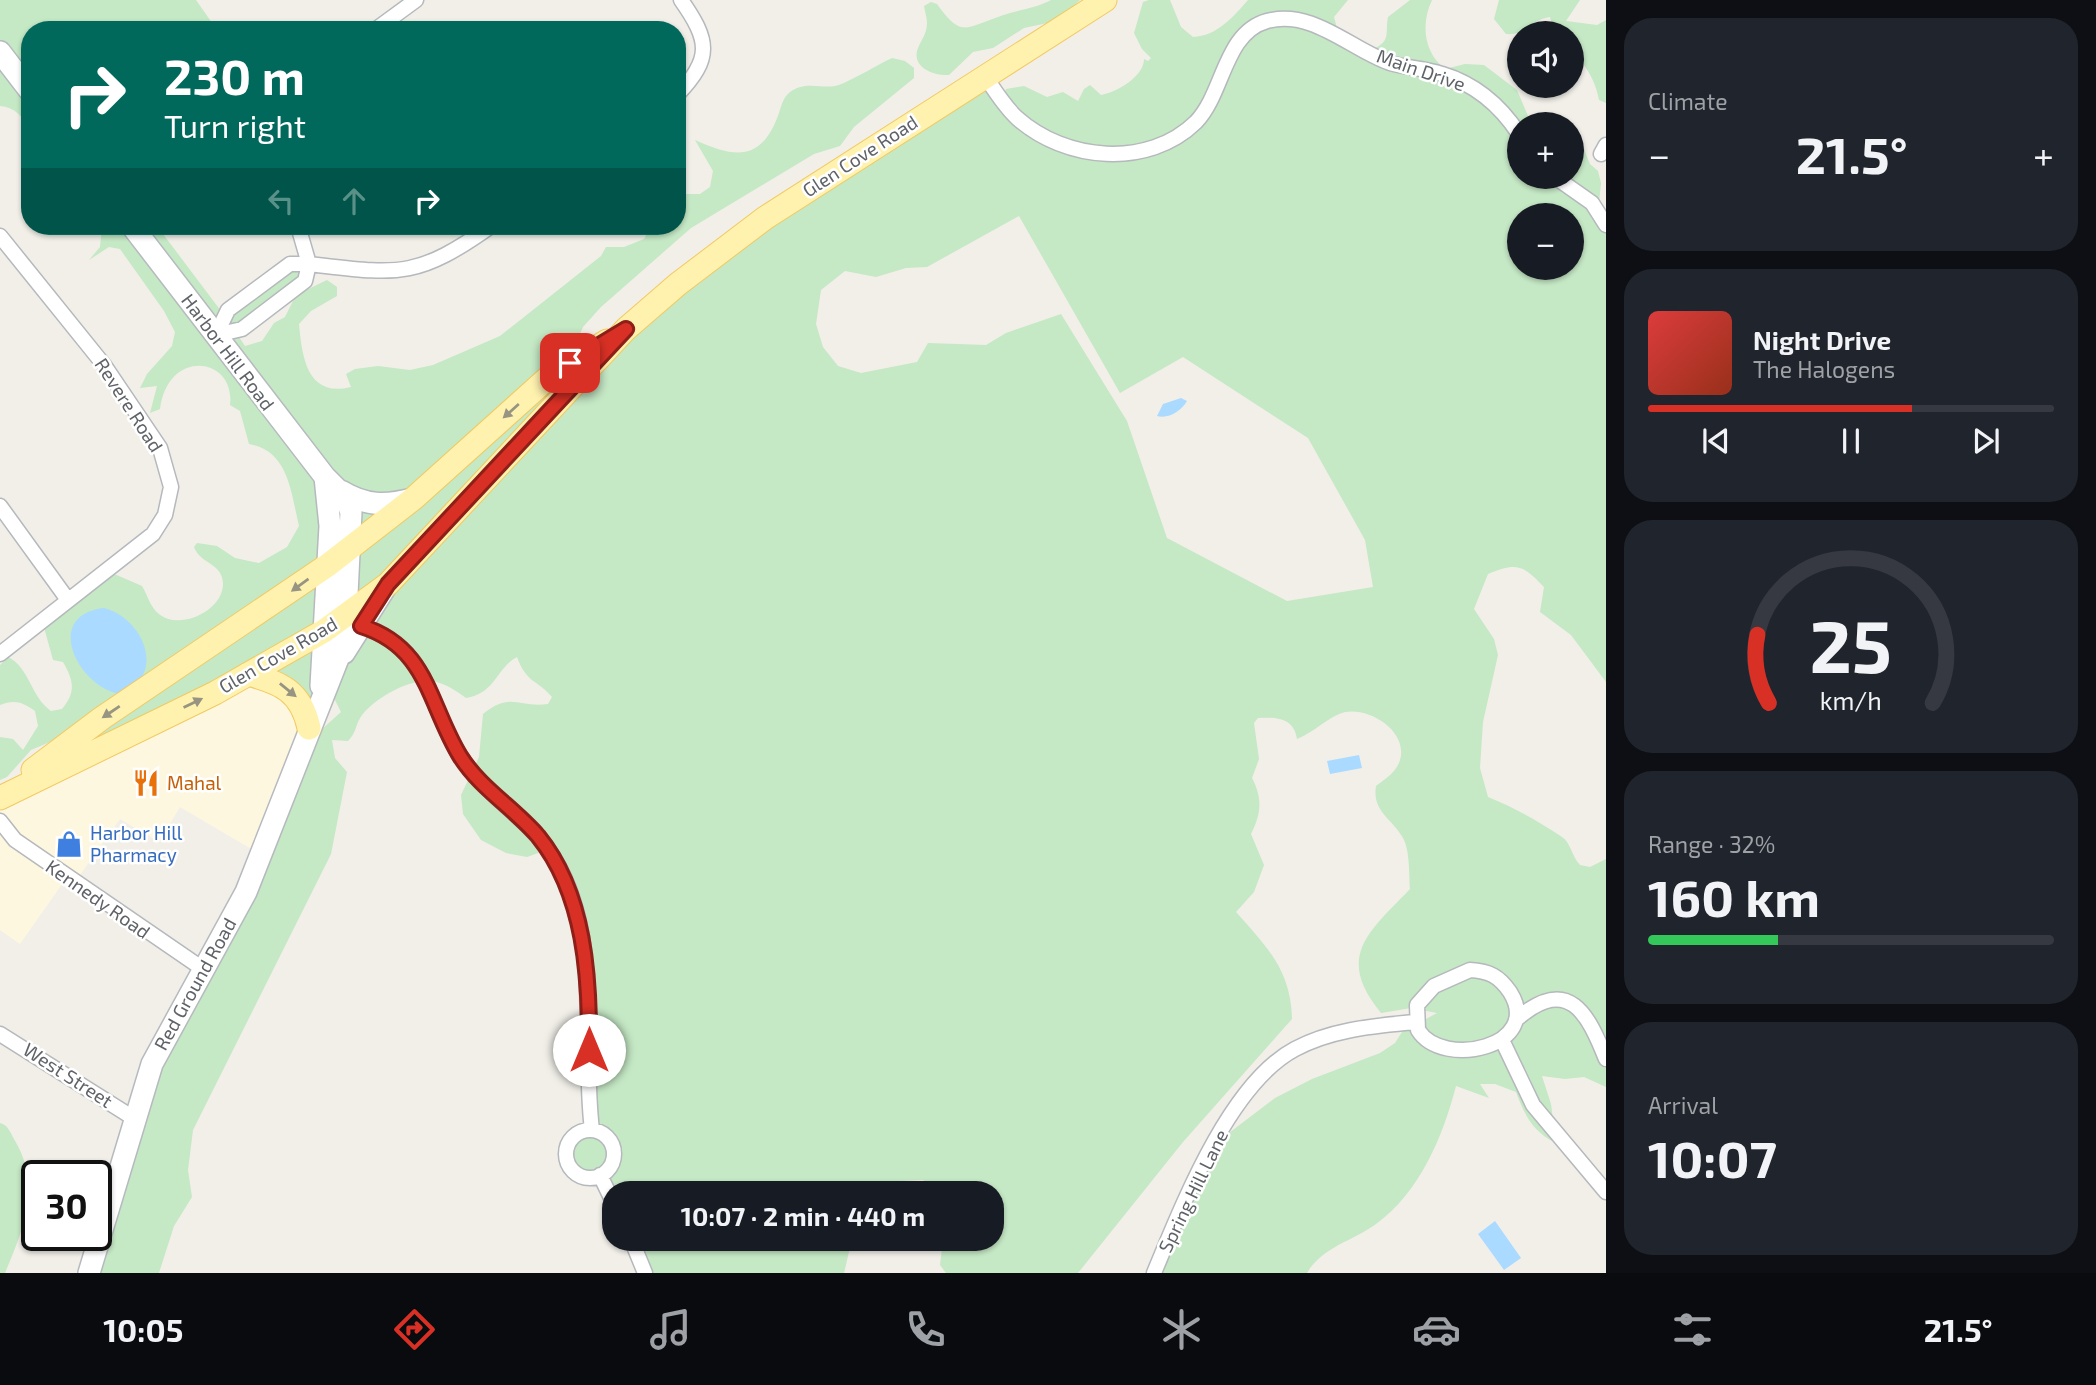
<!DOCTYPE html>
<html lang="en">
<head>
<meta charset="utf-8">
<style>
	:root { --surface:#171b24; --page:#20242c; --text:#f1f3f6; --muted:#9ea1a6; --line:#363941; --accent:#d93025 }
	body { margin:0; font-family:"Exo 2",sans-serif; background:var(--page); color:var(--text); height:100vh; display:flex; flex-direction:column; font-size:26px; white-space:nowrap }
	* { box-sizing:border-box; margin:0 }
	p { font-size:23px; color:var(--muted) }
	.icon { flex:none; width:38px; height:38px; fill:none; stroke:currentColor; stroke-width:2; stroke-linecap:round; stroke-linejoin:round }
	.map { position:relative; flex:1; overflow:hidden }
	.sheet { display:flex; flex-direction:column; gap:18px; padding:18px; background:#0d0f14; width:490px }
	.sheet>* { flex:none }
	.top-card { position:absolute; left:21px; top:21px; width:665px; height:214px; border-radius:28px; box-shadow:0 2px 5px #0004; background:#00695c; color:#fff; overflow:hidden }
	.controls { position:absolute; left:1507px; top:21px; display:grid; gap:14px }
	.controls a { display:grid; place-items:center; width:77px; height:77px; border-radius:50%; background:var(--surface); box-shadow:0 2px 5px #0004; font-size:35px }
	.speed { position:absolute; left:21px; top:1160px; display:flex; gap:14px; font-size:35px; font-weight:700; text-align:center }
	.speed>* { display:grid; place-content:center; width:91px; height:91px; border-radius:50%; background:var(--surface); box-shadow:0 2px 5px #0004; line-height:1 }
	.speed .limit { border:4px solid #111; border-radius:10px; background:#fff; color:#111 }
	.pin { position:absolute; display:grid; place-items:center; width:60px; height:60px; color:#fff; margin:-30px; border-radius:14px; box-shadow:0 4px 10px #0006 }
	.me { position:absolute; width:77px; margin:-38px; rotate:0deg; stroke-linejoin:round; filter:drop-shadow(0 0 5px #0008) }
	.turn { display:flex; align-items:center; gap:24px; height:147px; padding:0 28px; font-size:32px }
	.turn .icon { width:91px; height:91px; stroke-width:2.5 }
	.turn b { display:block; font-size:49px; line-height:60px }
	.lanes { display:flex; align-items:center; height:66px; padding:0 28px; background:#0003; justify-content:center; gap:35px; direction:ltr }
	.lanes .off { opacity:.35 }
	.big { font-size:52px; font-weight:700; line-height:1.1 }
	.sheet .card { flex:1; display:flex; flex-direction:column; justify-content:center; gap:10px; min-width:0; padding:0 24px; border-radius:28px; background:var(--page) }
	.sheet .dial { align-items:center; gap:0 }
	.dial svg { height:182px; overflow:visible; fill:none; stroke:var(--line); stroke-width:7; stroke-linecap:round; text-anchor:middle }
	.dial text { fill:var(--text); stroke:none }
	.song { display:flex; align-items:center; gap:21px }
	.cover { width:84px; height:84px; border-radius:10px; background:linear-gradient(135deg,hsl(0 70% 55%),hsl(10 70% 35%)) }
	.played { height:7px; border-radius:4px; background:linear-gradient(90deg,var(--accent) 65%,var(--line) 65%) }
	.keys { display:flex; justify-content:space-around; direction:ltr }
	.heat { display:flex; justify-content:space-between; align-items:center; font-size:38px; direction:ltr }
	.charge { height:10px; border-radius:5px; background:linear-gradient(90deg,#34c759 32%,var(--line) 0) }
	.trip { position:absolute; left:602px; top:1181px; width:402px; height:70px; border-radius:28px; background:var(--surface); box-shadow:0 2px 5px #0004; font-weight:700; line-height:70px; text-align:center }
	.dock { display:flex; height:112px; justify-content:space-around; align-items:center; background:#090b0e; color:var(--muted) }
	.dock .icon { width:49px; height:49px }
	.dock .on { color:var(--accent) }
	.dock b { font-size:32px; color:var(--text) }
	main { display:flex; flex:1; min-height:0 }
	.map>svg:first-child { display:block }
	.commercial { fill:#fef7e0 }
	.green { fill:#c5e8c5; fill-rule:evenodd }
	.water { fill:#aadaff }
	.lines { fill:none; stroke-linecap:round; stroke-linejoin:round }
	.street-casing { stroke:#b5b8bc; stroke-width:17 }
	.secondary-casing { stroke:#b6babf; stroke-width:24 }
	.primary-casing { stroke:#f2c960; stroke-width:25 }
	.street { stroke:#fff; stroke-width:14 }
	.secondary { stroke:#fff; stroke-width:21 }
	.primary { stroke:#fff2af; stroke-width:23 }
	.oneway { fill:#979581 }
	.route-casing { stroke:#8d1f18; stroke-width:18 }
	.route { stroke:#d93025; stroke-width:12 }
	.labels { text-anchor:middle; stroke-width:5; stroke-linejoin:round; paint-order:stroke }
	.street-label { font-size:19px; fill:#5f6368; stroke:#fff }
	.food-label { font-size:19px; fill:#c56008; stroke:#fff; text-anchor:start }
	.shop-label { font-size:19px; fill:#366cbe; stroke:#fff; text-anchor:start }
</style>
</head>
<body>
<main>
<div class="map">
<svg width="1606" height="1273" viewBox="0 0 1606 1273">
	<rect width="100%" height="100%" fill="#f1efe8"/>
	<path class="commercial" d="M248,674L306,714L260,854L180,807L159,842L120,819L75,882L67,877L20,944L0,930V798Z"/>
	<path class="green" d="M0,0H196L217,30H30V130C24,117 14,107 0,106Z
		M1051,0H1080L1057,21L1024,28L993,48L973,52L949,75C936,76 913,69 917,51C920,41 927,35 927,23C927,18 925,12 924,6L931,2L937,4C961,37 964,29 998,17C1015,10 1035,9 1051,0Z
		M1149,0H1170L1181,27L1193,37C1217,36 1233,17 1248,0H1348L1334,17L1338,32L1375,48C1391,41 1385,32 1388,17L1410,0H1432C1421,23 1423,52 1445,69L1465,64L1484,65L1517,90L1528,116L1542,124H1519V177H1572V133L1577,132L1590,164L1598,171L1601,183L1598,213L1606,225V682L1571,635L1540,612L1544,587C1523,565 1517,562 1488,574L1474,609L1494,639L1498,655L1483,722L1480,768L1488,797C1515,808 1538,821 1562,837C1571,843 1572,857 1580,865L1590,867L1606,859V1087L1584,1077L1565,1079L1542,1076L1551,1104L1556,1143C1533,1132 1525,1116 1516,1092L1495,1084H1480L1489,1098L1456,1086C1443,1136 1420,1192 1376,1224C1353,1241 1322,1247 1307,1273H1154L1225,1136L1275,1098L1312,1079L1380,1053L1395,1043L1402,1032L1437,1013L1411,1008L1381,1013C1334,956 1370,931 1410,889C1409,875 1410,850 1403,838C1392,818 1372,812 1376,786C1385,779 1394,774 1399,763C1411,733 1371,707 1345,712C1329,716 1313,733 1297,739C1294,717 1275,717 1258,718L1254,723L1259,759L1252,778C1263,799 1261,814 1251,834L1264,865L1254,892L1236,912C1267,947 1291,970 1292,1019L1183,1142L1078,1273H946L940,1265L943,1239H992V1194L937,1193L923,1180L900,1181L883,1194H614L605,1172C618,1158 615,1140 597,1131L586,969L553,857L541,852L527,857L506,853L481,840L463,814L461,795L479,757L483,714C511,691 518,708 548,704L552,697C537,679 527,684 517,657C496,668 496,693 466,698C455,690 445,683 432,681C410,678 372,699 360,718C355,727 356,733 348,741L332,740L335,758L347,772L331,854L193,1130L188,1170L192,1197L174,1226L159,1273H95L151,1090L321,730L341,712L333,696L306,714L248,674L0,795L97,722L31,750L7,777L0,780V737L13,739L23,750L38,726L35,711C23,702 14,699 0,705V665L8,657C30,668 30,696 51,711L62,709C76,692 74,681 63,662L53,660L42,620L112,573L142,586C148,596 150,607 159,614C179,631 223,611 223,584C223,563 200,564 194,547L197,543L217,546L235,558L259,563L287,547L299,526C291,493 289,451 249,444L240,411L230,405C236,357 168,347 160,409L150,413L157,386L140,388L147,374L172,346L175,332L164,311L120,249L109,247L89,260L100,247L102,226H157L224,315L290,264H309L305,281L235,331L245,346L262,341L274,323L285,317L296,295L327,280L337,287V296L311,311L299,324C302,357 307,398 351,387L346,374L355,369L378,366L410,370L433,365L500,336L601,256L606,247H624L644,239L651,226H677V194H700L710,187L713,171L695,140C737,159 762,161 779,113C783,101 784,94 797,88C810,83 822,88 835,86C844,85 881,63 892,58L905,61L914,68V78L854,127L840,146L814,154L691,228L601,307L583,327L570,358L551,375L985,76L1003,97L1006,89L1024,86L1047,97L1063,92L1078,101L1084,89L1090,85L1101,95C1118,92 1144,76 1144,59L1148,61L1151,58L1142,49L1134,33L1143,2ZM1519,215H1572V268H1519ZM1019,216L1120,393L1183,357L1308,438L1365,540L1373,587L1287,601L1167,538L1127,421L1061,314L1006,333L986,345L928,343L917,362L861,373L838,366L823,347L816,324L821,290L845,271L876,277L906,268L927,267Z
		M1499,0H1580L1566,21L1597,25L1606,20V103L1599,100C1594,69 1572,57 1572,33H1549L1552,24L1550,17C1532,19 1525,36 1506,34L1494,19Z
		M0,1123C8,1125 10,1132 14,1139C42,1185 24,1228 5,1273H0Z
		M572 1155a19 19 0 1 1 38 0a19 19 0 1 1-38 0Z
		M631,1239H852L844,1273H645Z"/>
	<path class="water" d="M1181,398L1187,401C1181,411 1169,419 1157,416L1163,404Z
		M104,608C133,615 160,653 139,682C134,687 126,691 120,694C78,687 42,615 104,608Z
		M1359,755L1362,768L1330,774L1327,761Z
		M1495,1221L1521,1258L1504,1270L1478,1234Z"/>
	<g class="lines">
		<defs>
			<path id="street" d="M375,30L416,0
				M985,76C995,91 1004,106 1017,118C1065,161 1148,169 1196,122C1224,93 1224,33 1267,21C1313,9 1350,49 1390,63C1406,68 1425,68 1442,74C1475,84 1500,105 1519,134
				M677,95C713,58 709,40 681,0
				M1601,154L1606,145
				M1555,177L1592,203L1606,225
				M298,226L309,264C397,274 415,280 491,226
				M0,236L104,365L160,448L171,487L165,515L153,534L0,654
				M290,264H309L305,281L242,329L216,335L228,310Z
				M0,506L68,600
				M361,626C428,646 428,704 460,756C485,796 529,818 554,858C603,939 581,1042 592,1130
				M0,821L15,840L203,969
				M1470,970C1489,971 1499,976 1510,992C1544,1046 1443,1070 1418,1030L1417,1005L1434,986Z
				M1518,1018C1569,975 1588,1014 1606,1059
				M0,1034L135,1119
				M1502,1040L1533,1105L1606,1192
				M566 1154a24 24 0 1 1 48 0a24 24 0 1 1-48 0Z
				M600,1175L614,1204
				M631,1239L645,1273
				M1154,1273C1182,1206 1229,1084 1295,1049C1332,1029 1375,1026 1415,1022"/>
			<path id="secondary" d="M0,52L30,91
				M341,491C366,506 385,506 413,499
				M344,653L385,588
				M321,686L330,526L325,477
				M89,1273L152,1064L246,892L341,651L346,615L351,512L345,497L325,477L132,226"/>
			<path id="primary" d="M248,674C281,683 301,691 309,728
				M33,770L102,718L328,565L413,499L551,375L607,341
				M0,798L215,693L324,631L388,584L626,329L678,284L765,218L1105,0"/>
		</defs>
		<use href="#street" class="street-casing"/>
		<use href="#secondary" class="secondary-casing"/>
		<use href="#primary" class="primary-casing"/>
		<use href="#street" class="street"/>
		<use href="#secondary" class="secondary"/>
		<use href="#primary" class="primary"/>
	</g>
	<defs><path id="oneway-solid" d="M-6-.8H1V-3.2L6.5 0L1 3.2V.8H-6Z" transform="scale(1.75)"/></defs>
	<g class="oneway">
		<use href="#oneway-solid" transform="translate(511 411) rotate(138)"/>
		<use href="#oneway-solid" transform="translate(300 585) rotate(144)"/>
		<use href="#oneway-solid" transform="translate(288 690) rotate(39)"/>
		<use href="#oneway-solid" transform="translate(193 703) rotate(-26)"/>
		<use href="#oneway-solid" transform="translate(111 712) rotate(146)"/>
	</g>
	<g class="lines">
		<defs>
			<path id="route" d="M570,363L626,329L388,584L361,626C428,647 428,703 460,756C480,788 514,808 538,836C585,894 590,978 589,1050"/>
		</defs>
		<use href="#route" class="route-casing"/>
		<use href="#route" class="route"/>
	</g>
	<defs>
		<symbol id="restaurant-bare" viewBox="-9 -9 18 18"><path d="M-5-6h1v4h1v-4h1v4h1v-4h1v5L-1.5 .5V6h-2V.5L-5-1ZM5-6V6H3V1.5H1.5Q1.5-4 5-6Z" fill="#e8710a" stroke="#fff" stroke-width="2.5" paint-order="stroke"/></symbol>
		<symbol id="shop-bare" viewBox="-9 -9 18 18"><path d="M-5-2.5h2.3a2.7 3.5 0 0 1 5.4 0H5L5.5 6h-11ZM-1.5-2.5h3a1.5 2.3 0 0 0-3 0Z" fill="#3f7fe0" stroke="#fff" stroke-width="2.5" paint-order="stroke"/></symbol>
	</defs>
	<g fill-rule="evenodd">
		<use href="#restaurant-bare" x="127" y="764" width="38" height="38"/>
		<use href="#shop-bare" x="50" y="825" width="38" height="38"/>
	</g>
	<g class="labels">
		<g class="street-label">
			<text transform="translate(1421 70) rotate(19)" y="7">Main Drive</text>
			<text transform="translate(860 156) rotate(-33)" y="7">Glen Cove Road</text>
			<text transform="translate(228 352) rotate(53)" y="7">Harbor Hill Road</text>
			<text transform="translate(129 405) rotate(57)" y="7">Revere Road</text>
			<text transform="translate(278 655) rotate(-30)" y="7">Glen Cove Road</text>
			<text transform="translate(98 899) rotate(35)" y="7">Kennedy Road</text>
			<text transform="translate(195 984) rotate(-61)" y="7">Red Ground Road</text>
			<text transform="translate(68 1075) rotate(33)" y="7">West Street</text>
			<text transform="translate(1193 1191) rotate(-64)" y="7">Spring Hill Lane</text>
		</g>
		<g class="food-label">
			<text x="167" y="790">Mahal</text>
		</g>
		<g class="shop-label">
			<text x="90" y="840">Harbor Hill<tspan x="90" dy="22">Pharmacy</tspan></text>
		</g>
	</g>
</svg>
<div class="controls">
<a><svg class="icon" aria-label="sound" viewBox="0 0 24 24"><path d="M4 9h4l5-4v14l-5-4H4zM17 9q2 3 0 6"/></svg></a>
<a>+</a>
<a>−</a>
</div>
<div class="speed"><div class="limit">30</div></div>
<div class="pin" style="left:570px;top:363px;background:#d93025"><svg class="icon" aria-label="arrive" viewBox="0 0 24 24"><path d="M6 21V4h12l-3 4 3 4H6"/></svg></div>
<svg class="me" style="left:589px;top:1050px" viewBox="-20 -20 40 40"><circle r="19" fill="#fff"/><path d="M0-13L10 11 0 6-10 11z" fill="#d93025"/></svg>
<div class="trip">10:07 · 2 min · 440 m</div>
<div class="top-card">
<div class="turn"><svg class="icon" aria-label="right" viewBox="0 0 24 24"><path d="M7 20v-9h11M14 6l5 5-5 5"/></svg><div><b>230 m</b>Turn right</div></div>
<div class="lanes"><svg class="icon off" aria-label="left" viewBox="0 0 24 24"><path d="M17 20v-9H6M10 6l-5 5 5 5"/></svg><svg class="icon off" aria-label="ahead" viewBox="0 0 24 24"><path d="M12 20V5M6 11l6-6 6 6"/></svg><svg class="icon" aria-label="right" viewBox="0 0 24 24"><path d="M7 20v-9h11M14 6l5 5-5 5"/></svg></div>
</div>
</div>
<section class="sheet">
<div class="card"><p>Climate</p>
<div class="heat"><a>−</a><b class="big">21.5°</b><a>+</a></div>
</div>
<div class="card">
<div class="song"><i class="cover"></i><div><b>Night Drive</b><p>The Halogens</p></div></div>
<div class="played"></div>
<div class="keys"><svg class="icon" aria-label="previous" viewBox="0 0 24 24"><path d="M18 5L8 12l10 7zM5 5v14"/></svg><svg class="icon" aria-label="pause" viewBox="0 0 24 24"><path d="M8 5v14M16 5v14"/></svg><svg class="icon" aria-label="next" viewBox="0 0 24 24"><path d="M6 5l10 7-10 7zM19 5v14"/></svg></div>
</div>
<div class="card dial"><svg viewBox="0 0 100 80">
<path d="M14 69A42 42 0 1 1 86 69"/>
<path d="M14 69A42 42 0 0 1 9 39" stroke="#d93025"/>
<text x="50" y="56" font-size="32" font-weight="700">25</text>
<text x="50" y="72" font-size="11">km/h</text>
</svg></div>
<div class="card"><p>Range · 32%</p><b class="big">160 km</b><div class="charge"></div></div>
<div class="card"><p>Arrival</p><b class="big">10:07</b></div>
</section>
</main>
<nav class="dock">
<b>10:05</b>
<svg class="icon on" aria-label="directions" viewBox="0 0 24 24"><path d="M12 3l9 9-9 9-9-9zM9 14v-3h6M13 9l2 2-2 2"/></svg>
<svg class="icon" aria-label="music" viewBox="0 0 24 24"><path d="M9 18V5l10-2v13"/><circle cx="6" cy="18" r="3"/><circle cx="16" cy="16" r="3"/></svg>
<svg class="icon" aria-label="phone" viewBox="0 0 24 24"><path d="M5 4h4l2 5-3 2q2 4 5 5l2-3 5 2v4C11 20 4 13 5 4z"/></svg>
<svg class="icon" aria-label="climate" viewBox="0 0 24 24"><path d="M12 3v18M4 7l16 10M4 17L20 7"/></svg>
<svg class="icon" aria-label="car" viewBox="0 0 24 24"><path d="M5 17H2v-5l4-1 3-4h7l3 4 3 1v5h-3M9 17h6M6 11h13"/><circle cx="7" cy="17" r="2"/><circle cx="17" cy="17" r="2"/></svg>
<svg class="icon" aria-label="filters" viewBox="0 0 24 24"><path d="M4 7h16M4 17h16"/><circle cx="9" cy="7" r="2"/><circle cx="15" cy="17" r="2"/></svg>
<b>21.5°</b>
</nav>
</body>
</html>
